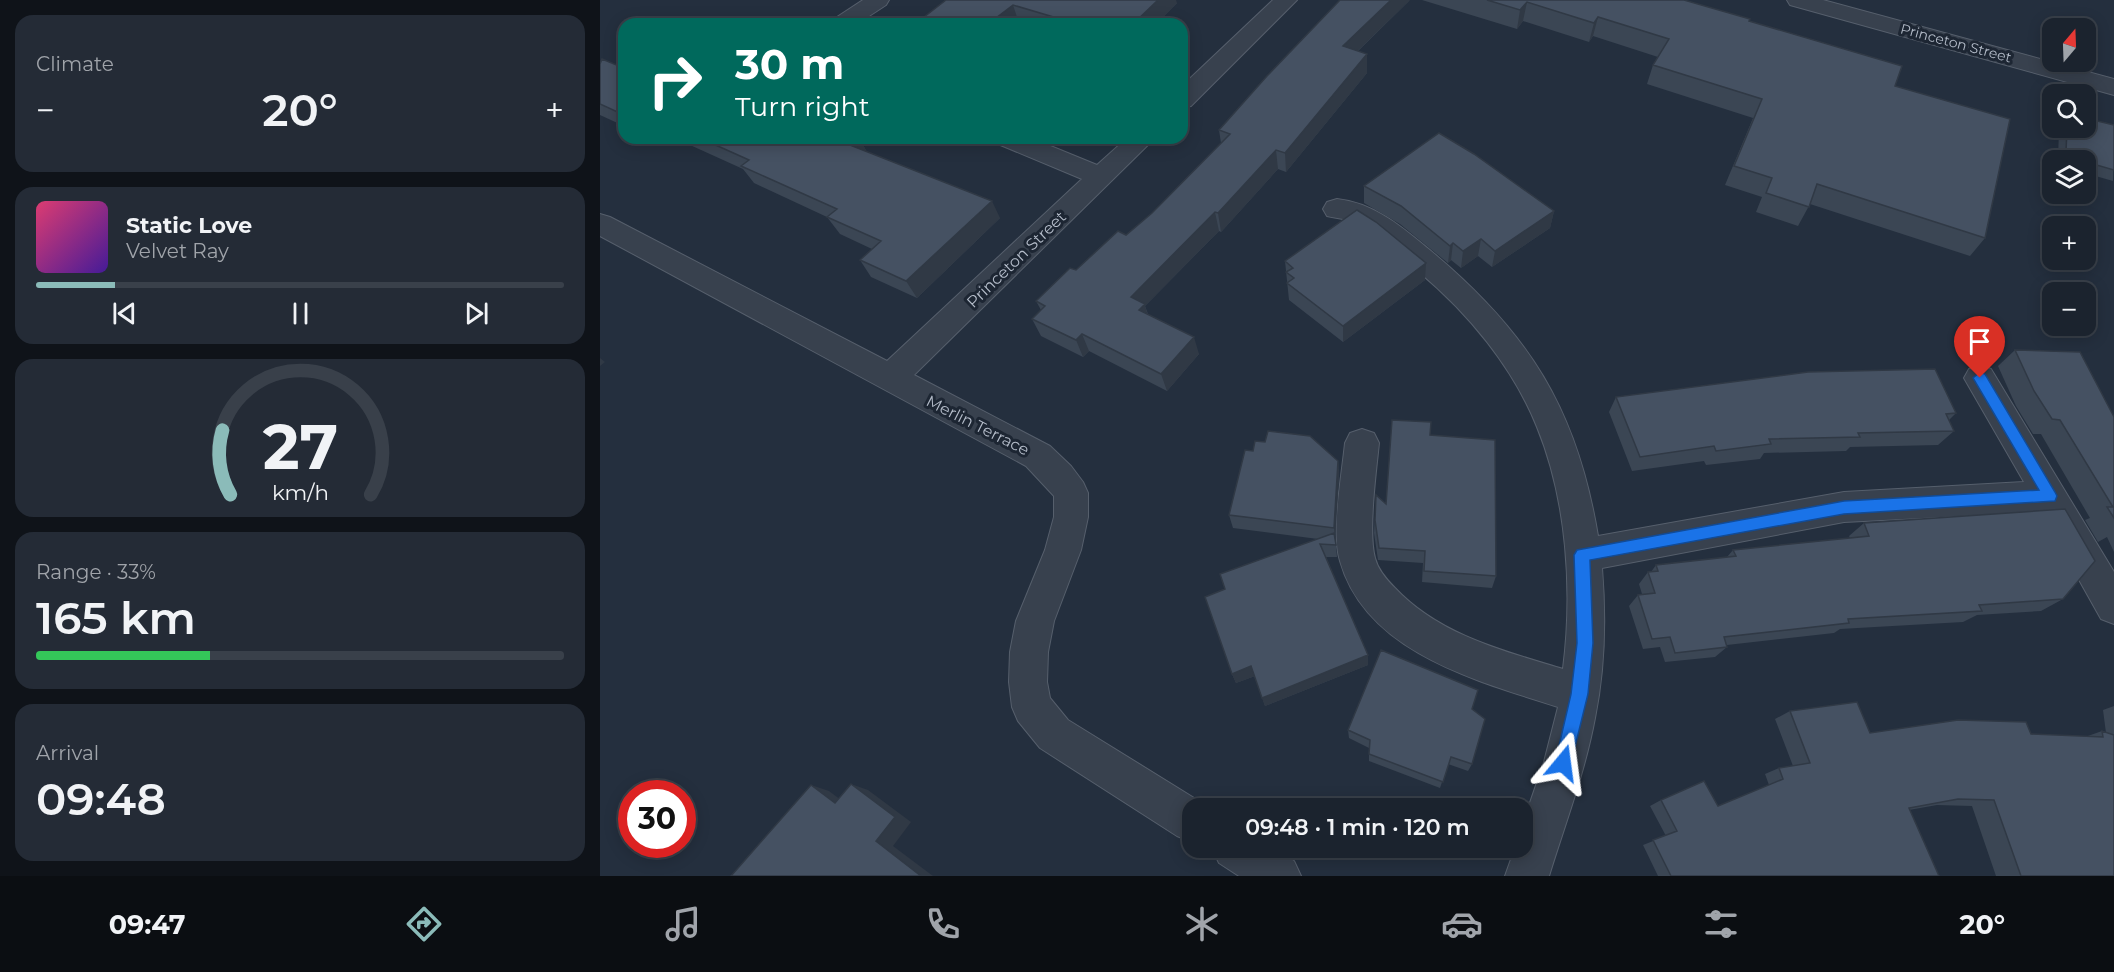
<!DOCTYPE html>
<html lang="en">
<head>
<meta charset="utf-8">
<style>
	:root { --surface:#1b232e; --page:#242b36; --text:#f1f3f6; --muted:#a0a4aa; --line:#39404a; --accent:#8bbbb9 }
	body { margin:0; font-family:Montserrat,sans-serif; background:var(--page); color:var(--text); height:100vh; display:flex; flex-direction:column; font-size:22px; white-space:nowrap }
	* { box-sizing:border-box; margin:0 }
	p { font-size:20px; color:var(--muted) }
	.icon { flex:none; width:33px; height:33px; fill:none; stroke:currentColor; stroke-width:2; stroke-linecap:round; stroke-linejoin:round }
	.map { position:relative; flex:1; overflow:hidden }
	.details { display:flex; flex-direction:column; gap:15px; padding:15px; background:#0f1319; width:600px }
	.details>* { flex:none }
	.hud { position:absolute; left:18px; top:18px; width:570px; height:126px; border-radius:18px; box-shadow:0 3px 15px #0003,0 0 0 2px var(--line); background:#00695c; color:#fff; overflow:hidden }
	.needle { width:39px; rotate:19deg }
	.fabs { position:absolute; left:1442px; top:18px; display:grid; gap:12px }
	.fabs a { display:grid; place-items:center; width:54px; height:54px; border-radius:12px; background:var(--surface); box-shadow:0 3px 15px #0003,0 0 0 2px var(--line); font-size:30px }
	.speed { position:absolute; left:18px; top:780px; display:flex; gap:12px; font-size:30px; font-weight:700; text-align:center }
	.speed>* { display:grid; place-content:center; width:78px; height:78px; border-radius:50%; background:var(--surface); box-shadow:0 3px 15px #0003,0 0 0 2px var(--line); line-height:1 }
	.speed .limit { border:9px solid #d22; background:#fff; color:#111 }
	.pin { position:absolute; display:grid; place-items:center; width:51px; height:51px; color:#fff; margin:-62px -26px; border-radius:50% 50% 50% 0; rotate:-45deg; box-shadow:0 0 6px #0007 }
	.pin .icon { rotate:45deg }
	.me { position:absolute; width:66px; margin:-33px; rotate:16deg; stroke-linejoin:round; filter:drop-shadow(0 0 4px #0008) }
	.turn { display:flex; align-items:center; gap:21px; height:126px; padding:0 18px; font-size:27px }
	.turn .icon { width:78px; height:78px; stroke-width:2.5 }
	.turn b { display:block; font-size:42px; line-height:51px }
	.big { font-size:45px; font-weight:600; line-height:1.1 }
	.details .tile { flex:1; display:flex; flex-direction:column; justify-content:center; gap:9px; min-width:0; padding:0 21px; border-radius:18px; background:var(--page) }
	.details .dial { align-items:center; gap:0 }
	.dial svg { height:156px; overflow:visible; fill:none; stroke:var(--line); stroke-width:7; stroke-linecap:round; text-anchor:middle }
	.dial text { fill:var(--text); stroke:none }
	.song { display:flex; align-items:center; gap:18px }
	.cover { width:72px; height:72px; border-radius:9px; background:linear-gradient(135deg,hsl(340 70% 55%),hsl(260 70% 35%)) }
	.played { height:6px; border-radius:3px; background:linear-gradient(90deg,var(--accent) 15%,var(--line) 15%) }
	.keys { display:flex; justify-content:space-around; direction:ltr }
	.heat { display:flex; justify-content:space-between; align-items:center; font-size:33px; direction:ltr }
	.charge { height:9px; border-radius:4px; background:linear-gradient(90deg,#34c759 33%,var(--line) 0) }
	.trip { position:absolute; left:582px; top:798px; width:351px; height:60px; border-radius:18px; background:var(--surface); box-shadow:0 3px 15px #0003,0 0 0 2px var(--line); font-weight:600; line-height:60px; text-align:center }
	.tab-bar { display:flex; height:96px; justify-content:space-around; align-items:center; background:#0b0e12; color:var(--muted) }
	.tab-bar .icon { width:42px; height:42px }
	.tab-bar .selected { color:var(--accent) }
	.tab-bar b { font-size:27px; color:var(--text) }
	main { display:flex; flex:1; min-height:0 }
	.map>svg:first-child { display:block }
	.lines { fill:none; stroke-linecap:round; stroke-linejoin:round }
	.minor-casing { stroke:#565f6c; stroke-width:2 }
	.minor { fill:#38414e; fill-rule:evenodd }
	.wall { fill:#3b4654 }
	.shaded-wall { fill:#303945 }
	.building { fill:#455162; stroke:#303945; stroke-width:1.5 }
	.route { fill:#1a73e8; stroke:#114b97; stroke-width:1.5 }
	.labels { text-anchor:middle; stroke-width:6; stroke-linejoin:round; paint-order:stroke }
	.far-street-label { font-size:14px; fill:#b4bcc9; stroke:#1d2633 }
	.street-label { font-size:16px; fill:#b4bcc9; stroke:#1d2633 }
</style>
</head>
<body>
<main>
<section class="details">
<div class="tile"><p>Climate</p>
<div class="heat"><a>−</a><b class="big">20°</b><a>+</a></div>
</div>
<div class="tile">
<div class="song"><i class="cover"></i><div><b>Static Love</b><p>Velvet Ray</p></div></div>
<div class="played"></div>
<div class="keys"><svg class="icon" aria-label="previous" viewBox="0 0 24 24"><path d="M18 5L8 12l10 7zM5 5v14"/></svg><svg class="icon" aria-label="pause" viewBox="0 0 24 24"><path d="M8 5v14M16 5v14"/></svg><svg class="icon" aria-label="next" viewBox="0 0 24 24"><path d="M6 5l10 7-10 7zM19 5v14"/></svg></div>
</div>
<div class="tile dial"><svg viewBox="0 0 100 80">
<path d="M14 69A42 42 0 1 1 86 69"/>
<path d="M14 69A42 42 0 0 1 10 36" stroke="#8bbbb9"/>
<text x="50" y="56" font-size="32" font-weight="700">27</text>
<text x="50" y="72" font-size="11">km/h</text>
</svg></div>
<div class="tile"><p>Range · 33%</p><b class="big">165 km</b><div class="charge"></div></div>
<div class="tile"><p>Arrival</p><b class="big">09:48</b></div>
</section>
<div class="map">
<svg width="1514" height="876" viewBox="0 0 1514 876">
	<rect width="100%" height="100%" fill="#242f3e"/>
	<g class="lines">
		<defs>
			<path id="minor" d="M263,0H289L286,5L257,24H231L234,19Z
				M673,0H697L591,106L582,108V86Z
				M1187,0H1223L1514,79V95L1190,5Z
				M394,138H431L497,165L527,138H555L314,375L450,446L471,466L483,482L488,493V517L481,550L454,621L448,652L447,682L450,698L468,720L607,806L608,808H592V842L577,836L440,748L418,721L412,707L409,682L410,652L416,621L445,550L454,517V496L426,466L0,236V214L10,217L287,361L482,179L398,144Z
				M737,199C775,203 803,228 831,251C929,333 977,409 998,536L1244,492L1424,482L1364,378L1369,369L1380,365L1391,369L1514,572V624L1501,619L1441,512L1244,522L1002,568C1006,617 1005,669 995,718C985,772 965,824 949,876H905L915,848H922V826L944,762L958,707C878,681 766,653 740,561C731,532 742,474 745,443L750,433L762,429L774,433L779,443C776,472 768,532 775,558C778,570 787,580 795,588C839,635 904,651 963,669C973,591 967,500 937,427C913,367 868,313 819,272C797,255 776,231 749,221C743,218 735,218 727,216L723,209L727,202Z
				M612,848H673L694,861L701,876H639L619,863Z"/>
		</defs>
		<use href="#minor" class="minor-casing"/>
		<use href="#minor" class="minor"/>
	</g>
	<path class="wall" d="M346,0L577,3L556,24H422Z
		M810,0L758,51L767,54V73L686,172L678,169L621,232L619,231L545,306L548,314L599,354L567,391L489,351L483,357L441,336L432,319L441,310L436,301L476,270L526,235L552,213L621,143L619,130Z
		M822,0H1084L1149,21L1295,86L1385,238L1370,256L1210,204L1198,226L1156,212L1162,197L1125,185L1153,118L1047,84L1053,65L1058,57L993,36L989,42L923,21L917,29Z
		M0,64L24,68V126L0,115Z
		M1514,125L1513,181L1485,173V160H1458L1459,128H1485Z
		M51,138H263L266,143L263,145L267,152L400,218L317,298L271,277L260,260L272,249L240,234L227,217L154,183L143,169L79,140L70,146Z
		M764,186L954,211L950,228L892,267L878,256L861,268L851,260L848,263L800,224L764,203Z
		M685,261L825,280L743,342L689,300Z
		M1415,350L1514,417V552L1507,537L1498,542L1485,520L1490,518L1441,434H1433L1416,406L1398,366Z
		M1016,397L1356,413L1349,420L1354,431L1338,445L1250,447L1246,451L1164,453L1160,459L1106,465L1104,461L1032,471L1009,412Z
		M830,435L896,576L892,588L822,582L823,563L778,560L774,533L776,495L786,504Z
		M738,461L739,475L735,537L737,557H726L768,655V665L665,706L655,676L636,683L632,674L625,589L718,539L633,528L629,515Z
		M1264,523L1463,599L1441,611L1377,615L1363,622L1240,629L1234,633L1127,645V647L1115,657L1065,662L1060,647L1043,649L1029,606L1038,595L1042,594L1039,584L1048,572H1051L1056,565L1127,557L1133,550L1250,538L1249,536Z
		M1514,706V876H1396L1372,806L1337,805L1309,810L1339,876H1058L1043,845L1066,836L1050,806L1061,800L1118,806L1169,785L1165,774L1179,768L1193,766L1175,719L1190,711L1270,733L1431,734L1485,737L1502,731L1506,733L1503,710Z
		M872,709V764L868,771L848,764L840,788L769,761V748L749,738L748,730Z"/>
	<path class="shaded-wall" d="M558,0H576L577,3L556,24H533Z
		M791,0H810L743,65V46Z
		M927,2L923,21L917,29L920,10Z
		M413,5L419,23L418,24H388Z
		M998,17L993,36L989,42L994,23Z
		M767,54V73L686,172L685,153Z
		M63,138H77L79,140L70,146Z
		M252,138H263L266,143L263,145L267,152L245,143Z
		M676,150L678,169L621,232L618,213Z
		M392,201L400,218L317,298L306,281Z
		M954,211L950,228L892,267L895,251Z
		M615,212L619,231L545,306L550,322L545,327L531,297Z
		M881,239L878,256L861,268L863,251Z
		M853,243L851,260L848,263L850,246Z
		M826,263L825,280L743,342V326Z
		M482,334L489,351L483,357L476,340Z
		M594,337L599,354L567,391L561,374Z
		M0,358L5,362L0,366Z
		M738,461L739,475L735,541L734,528Z
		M768,655V665L665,706L662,698Z
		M651,666L655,676L636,683L632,674Z
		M251,784L268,790L311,822L293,846L333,876H321L276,841Z
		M211,785L229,791L253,809L235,803Z"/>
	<path class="building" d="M346,0H558L533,24H477L413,5L388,24H315Z
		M740,0H791L743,46L767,54L685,153L676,150L618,213L615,212L531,297L545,304L539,310L594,337L561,374L482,334L476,340L432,319L445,306L436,301L470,268L476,270L518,231L526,235L552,213L630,134L619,130L667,76Z
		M887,0H1084L1150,19L1149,21L1302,66L1295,86L1410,119L1385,238L1217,184L1209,207L1166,193L1172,178L1134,166L1162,99L1053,65L1069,39L998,17L994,23L927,2L920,10Z
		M2,59L24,68V115L0,104V64Z
		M1485,118L1514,125V170L1486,162V157L1466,152L1467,128H1485Z
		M839,133L874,154L954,211L895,251L881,239L863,251L853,243L850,246L801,206L764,186Z
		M100,138H252L245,143L392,201L306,281L260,260L281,241L227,217L237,209L141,166L149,160Z
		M757,210L776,222L826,263L743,326L687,283L694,278L686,272L693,268L685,261Z
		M1415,350L1480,352L1514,417V518L1507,507H1513L1460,420L1452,419L1434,391Z
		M1335,369L1356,413L1346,414L1354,431L1258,433L1260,437L1169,439L1171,444L1116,451L1114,446L1040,457L1016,397L1208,372Z
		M792,420L831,422L830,435L895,440L896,576L824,571L825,551L779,548L775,520L776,495L786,504Z
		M668,431L710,436L738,461L734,528L629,515L645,450L653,451L655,441L665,442Z
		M1465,509L1495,561L1463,599L1379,605L1382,611L1248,619L1249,623L1124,637L1127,647L1075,653L1070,637L1052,639L1038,595L1055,593L1048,572L1058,571L1056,565L1136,556L1133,550L1269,536L1264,523Z
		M734,533L736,545L720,544L768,655L662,698L651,666L632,674L605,597L625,589L620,574Z
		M781,650L878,690L872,709L885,719L872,764L851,757L843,782L769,754L770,740L748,730Z
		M1257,702L1270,733L1358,720L1426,722L1431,734L1503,737L1502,731L1514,735V876H1421L1394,800L1358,799L1309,808L1339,876H1071L1053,840L1077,831L1061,800L1104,781L1118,806L1183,779L1179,768L1210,763L1190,711Z
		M251,784L295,817L276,841L321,876H131L211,785L235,803Z"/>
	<path class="route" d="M1380,372L1385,374L1455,492L1457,496L1455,501L1244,514L990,560L993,643L988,694L971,763L969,769L963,771L957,769L955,763L971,694L977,643L974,555L977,550L1244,501L1439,490L1373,378Z"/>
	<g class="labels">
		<g class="far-street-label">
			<text transform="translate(1356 43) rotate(15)" y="5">Princeton Street</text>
		</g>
		<g class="street-label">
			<text transform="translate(416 259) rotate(-44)" y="6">Princeton Street</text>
			<text transform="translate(378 425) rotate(27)" y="6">Merlin Terrace</text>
		</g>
	</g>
</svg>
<div class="fabs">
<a><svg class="needle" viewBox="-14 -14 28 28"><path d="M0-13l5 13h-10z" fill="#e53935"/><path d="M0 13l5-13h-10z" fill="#a0a4aa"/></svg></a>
<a><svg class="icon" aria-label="search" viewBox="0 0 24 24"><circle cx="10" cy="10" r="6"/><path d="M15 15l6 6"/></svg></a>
<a><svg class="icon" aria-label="layers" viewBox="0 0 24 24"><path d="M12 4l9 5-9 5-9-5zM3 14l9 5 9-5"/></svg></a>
<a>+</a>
<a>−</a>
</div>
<div class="speed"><div class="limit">30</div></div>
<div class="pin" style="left:1380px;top:378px;background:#d93025"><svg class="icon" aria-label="arrive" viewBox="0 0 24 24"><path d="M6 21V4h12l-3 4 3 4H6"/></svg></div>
<svg class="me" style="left:963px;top:763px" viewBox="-20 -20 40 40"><path d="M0-17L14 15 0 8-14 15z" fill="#1a73e8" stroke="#fff" stroke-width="4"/></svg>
<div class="trip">09:48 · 1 min · 120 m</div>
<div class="hud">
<div class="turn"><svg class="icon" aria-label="right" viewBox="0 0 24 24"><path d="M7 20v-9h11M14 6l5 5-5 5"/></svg><div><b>30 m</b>Turn right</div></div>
</div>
</div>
</main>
<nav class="tab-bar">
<b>09:47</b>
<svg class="icon selected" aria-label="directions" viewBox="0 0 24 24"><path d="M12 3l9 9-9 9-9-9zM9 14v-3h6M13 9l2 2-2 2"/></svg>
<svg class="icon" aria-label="music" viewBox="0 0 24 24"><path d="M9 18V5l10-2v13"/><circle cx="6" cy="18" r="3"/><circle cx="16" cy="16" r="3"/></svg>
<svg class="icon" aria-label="phone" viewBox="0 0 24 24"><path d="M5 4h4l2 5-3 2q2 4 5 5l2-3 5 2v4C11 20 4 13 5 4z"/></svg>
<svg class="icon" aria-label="climate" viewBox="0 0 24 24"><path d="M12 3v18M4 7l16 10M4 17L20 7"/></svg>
<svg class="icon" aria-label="car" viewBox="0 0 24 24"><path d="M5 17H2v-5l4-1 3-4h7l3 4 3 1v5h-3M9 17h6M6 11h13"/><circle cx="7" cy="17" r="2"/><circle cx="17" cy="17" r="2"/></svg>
<svg class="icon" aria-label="filters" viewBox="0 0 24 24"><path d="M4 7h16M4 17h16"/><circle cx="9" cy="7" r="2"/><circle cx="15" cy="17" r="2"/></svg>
<b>20°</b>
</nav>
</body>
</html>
